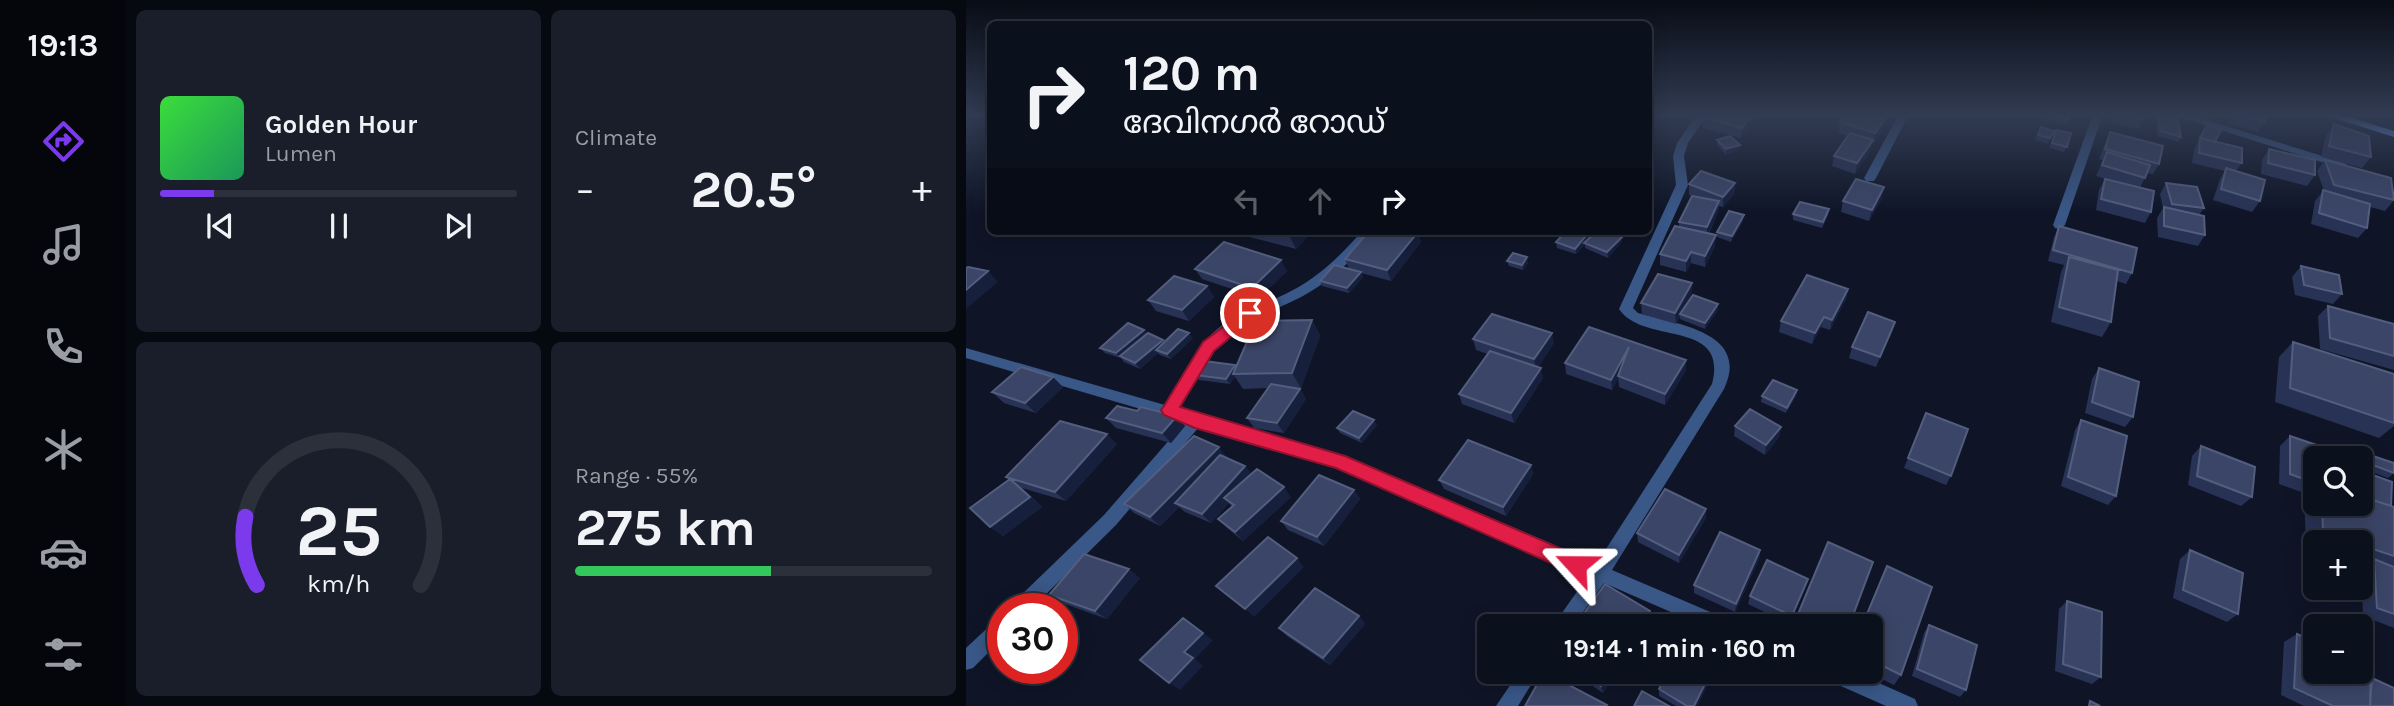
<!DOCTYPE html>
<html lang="en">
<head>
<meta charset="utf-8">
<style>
	:root { --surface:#0b101d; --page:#191e2a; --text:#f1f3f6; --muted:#9a9da4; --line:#2b303b; --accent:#7c3aed }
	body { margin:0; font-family:Karla,"Noto Sans Malayalam",sans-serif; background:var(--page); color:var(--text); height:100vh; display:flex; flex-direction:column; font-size:26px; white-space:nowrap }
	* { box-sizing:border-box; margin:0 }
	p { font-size:23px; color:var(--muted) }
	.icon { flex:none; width:38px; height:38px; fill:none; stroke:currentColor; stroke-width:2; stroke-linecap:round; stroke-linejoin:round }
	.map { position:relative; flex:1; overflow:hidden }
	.panel { display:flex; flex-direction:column; gap:10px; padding:10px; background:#060910; width:840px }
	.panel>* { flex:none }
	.banner { position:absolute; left:21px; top:21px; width:665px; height:214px; border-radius:10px; box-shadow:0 4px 18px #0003,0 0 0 2px var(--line); background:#0b101d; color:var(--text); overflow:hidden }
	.fabs { position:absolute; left:1337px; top:446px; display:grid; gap:14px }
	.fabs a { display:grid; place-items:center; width:70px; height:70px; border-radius:10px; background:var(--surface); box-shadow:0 4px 18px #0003,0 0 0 2px var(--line); font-size:35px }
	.speed { position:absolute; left:21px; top:593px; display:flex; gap:14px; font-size:35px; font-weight:700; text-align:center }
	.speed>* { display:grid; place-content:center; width:91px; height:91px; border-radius:50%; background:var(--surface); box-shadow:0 4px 18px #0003,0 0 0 2px var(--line); line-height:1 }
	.speed .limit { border:10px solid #d22; background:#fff; color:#111 }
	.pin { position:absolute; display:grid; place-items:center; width:60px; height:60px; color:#fff; margin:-30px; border:4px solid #fff; border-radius:50%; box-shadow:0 2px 7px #0007 }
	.me { position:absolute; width:77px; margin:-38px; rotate:294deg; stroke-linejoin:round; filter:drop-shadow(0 0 5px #0008) }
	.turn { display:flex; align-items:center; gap:24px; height:147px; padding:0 21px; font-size:32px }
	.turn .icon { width:91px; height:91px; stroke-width:2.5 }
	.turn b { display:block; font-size:49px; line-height:60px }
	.lanes { display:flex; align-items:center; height:66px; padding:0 21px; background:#0003; justify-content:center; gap:35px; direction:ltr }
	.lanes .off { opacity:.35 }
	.big { font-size:52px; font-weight:700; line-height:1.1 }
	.panel .card { flex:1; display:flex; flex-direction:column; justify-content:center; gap:10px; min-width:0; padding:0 24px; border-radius:10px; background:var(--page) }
	.panel .dial { align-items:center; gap:0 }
	.dial svg { height:182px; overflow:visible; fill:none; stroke:var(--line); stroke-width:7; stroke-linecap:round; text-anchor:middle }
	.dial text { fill:var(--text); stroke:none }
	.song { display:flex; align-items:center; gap:21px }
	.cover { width:84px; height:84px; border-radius:10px; background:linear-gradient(135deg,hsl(120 70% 55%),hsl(150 70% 35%)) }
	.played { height:7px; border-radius:4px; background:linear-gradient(90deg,var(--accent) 15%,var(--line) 15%) }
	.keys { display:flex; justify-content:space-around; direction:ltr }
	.heat { display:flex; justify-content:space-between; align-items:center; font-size:38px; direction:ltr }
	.charge { height:10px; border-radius:5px; background:linear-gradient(90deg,#34c759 55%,var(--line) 0) }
	.panel .tiles { flex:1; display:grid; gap:10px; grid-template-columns:repeat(2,1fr) }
	.trip { position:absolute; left:511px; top:614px; width:406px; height:70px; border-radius:10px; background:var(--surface); box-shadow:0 4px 18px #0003,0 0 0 2px var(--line); font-weight:700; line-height:70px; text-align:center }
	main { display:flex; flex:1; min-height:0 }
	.dock { display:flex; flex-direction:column; width:126px; justify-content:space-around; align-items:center; background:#04060c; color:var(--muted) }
	.dock .icon { width:49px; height:49px }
	.dock .active { color:var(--accent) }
	.dock b { font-size:32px; color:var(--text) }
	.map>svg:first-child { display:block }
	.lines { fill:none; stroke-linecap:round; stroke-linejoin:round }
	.street { fill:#395787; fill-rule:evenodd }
	.secondary { fill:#6ca5ff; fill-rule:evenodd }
	.wall { fill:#283255 }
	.shaded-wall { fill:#161f3b }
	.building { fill:#3b4567; stroke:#535e7f; stroke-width:2 }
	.route { fill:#e11d48; stroke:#92132f; stroke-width:2 }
</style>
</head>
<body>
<main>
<nav class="dock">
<b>19:13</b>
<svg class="icon active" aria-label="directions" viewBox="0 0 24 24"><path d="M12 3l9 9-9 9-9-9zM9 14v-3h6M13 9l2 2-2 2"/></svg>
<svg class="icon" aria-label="music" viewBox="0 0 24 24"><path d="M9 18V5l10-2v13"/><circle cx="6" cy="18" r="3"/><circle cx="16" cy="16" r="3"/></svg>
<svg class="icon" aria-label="phone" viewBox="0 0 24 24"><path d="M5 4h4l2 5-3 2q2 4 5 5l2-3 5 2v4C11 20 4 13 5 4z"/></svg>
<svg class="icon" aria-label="climate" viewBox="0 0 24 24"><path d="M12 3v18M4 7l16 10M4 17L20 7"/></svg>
<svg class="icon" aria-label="car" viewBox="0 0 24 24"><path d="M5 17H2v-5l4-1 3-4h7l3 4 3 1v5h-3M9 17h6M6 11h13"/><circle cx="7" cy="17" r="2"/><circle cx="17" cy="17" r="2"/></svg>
<svg class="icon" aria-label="filters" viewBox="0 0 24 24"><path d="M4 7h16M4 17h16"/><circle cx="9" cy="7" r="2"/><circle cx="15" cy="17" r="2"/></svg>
</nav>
<section class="panel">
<div class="tiles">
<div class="card">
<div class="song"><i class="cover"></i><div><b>Golden Hour</b><p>Lumen</p></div></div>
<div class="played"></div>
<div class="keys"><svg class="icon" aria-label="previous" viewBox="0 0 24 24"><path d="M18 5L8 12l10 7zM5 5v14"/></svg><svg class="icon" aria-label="pause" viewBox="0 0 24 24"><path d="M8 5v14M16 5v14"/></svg><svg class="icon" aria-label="next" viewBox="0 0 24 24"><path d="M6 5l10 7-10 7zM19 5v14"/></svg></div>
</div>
<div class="card"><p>Climate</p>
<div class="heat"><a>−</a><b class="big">20.5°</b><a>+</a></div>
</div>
<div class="card dial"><svg viewBox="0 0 100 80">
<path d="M14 69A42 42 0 1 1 86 69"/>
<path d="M14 69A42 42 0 0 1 9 39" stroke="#7c3aed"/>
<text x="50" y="56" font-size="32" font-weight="700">25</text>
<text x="50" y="72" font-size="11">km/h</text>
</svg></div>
<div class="card"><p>Range · 55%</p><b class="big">275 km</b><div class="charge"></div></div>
</div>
</section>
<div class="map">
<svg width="1428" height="706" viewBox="0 0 1428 706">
	<rect width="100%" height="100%" fill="#0f1527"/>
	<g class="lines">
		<path class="street" d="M731,114H742L722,143L718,156L722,185L667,308L672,313C710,324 785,332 758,389L646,570L763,620L766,626H737L638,583L607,626H588L591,620L622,576L370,467L233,427L150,525L65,609H44L47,603L138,515L219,422L0,358V348L199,405C216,378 229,346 255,326C276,309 303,303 327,290C354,276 376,254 396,231H409C389,260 359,286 327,301C306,311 283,318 265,333C241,353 228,382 213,408L379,456L631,563L746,384C763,318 678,346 653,309L710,185L707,156L711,143Z
			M933,114H943L910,178L908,181H900L898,178Z
			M1127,114H1137L1099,225L1093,229L1089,228L1087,225Z
			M1204,114H1221L1379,163L1381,165L1375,168L1371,167Z
			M37,616V638L7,668L0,670V648L31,619Z
			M553,672H573L552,706H530Z
			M857,672H888L949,699L952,706H920L859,679Z"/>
		<path class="secondary" d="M1355,114H1373L1428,131V137Z"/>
	</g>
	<path class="wall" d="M740,114H792L775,138L737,128V117Z
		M1079,114H1104L1100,125L1078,119Z
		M1144,114H1177L1178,119L1172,129L1143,122Z
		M1192,114H1202L1215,137L1212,142L1191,136L1190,117Z
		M1223,114H1246L1242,120Z
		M1266,114H1300L1299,122L1292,132L1264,124Z
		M1413,114H1428V118Z
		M874,122L917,130L907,144L906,143L904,151L889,174L866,166L868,156L882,136L872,133Z
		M1368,124L1405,157L1396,168L1355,157L1360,135Z
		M1241,125L1249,142L1276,163L1270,171L1294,201L1286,212L1247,200L1254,179L1259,171L1226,163L1228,149Z
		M1075,127L1088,131L1082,144L1069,140Z
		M1090,130L1101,147L1098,152L1083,148Z
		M1144,132L1193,164L1187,174L1181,173L1174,188L1185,212L1179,223L1130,210L1133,190L1139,179L1151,182L1130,176L1137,160L1133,159Z
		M751,140L774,145L773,150L760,155L751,145Z
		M1303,149L1349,175L1341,186L1295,174L1296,160Z
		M1359,160L1428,200L1419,211L1404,207L1401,228L1392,238L1345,224L1349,201L1358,190L1351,171Z
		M769,183L768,194L757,207L753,206L752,212L743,234L749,246L739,267L725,263L720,272L694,265V254L713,227V222L726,196L723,195V184Z
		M1200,183L1238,208L1233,215L1239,235L1232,246L1192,237L1191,218L1197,208L1194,194Z
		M916,198L903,221L875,212L877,201Z
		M863,209L862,215L856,228L827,220V214Z
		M777,221L765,242L751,237V232Z
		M1093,226L1166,273L1160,284L1151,281L1145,322L1136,337L1085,322L1095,272L1098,265L1082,261L1088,237Z
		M260,231H347L330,249Z
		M600,231H625L626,235L656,237V242L642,258L619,248V244L610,254L591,248L590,242Z
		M452,232L455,242L425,281L395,273L397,277L383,293L356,286L354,281L383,269L379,259Z
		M541,261L562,263L557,270L543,266Z
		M1335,266L1376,294L1367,304L1329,295L1326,277Z
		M229,269L321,271L293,298L236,279Z
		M726,283L725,294L718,307L752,304V310L739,329L714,319V316L710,324L676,314L675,303Z
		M241,286L248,297L223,321L190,311L182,300Z
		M882,289L880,299L864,330L855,327L846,344L813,332L815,321Z
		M1362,306L1428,324V370L1354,349L1352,316Z
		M346,320L354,336L335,388H330L334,389L340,399L318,433L288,428L281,418L302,388L277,389L269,377L264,384L233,380L229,375L270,366Z
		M929,322L926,332L910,367L883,358L886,347Z
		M178,330L181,334L198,342L227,338L205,359L194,355L192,353L174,369L158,362L155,358L139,353L134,348Z
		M507,339L588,343L572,367L577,378L548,423L496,404L493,394L522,354L510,350Z
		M1327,342L1428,374V426L1413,438L1309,402L1313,357Z
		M599,363L720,370L699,405L653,387L652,378L646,390L600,374Z
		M1133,368L1167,417L1159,427L1119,413L1126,379Z
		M97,387L70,413L38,403L26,392Z
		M831,390L830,396L820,413L795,402L796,396Z
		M960,413L985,476L980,485L938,468Z
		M140,418L219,426L205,443L150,428Z
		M1115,420L1150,496L1142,505L1095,486L1109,430Z
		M411,425L396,443L374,433L371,428Z
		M769,426L815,427L813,437L799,455L768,436Z
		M1324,436L1349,458V504H1395V472L1396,471L1425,506L1428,507V628L1397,616L1395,568L1399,565L1395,564V542H1349V548L1340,544L1338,496L1341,494L1313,484L1314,446Z
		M151,444L100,501L56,488L76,507L37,536L24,527L43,480L40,477Z
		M1235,446L1286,497L1275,506L1222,485L1226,456Z
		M1398,453L1428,473L1422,478L1395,468V458H1392Z
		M261,457V458L286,474L325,497L277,541L261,528L252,519L266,507L263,503L245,523L219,512L213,507L194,526L168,513L158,504Z
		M565,465L567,474L540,516L478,489L473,480Z
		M388,490L394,499L358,546L322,530L315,521Z
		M740,518L713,563L672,542L671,533Z
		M794,550L793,559L769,612L728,593V585Z
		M1224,550L1272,614L1261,622L1207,598L1214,559Z
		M921,566L935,675L928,685L902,672H905V626H895Z
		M174,578L141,619L96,603L83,595Z
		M842,579L823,624L782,604L784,596Z
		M1101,601L1135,677L1126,684L1089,671L1093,609Z
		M393,616L399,624L364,665L321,636L313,628Z
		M963,625L1000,690L994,697L946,676L958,633Z
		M1331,634L1404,679L1406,678L1428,706H1338L1315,695L1318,642Z
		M606,672H650L637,693Z
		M748,672L731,706H710L693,696V689Z"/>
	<path class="shaded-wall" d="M785,114H792L775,138L776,128Z
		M919,119L917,130L907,144L909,133Z
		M907,140L904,151L889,174L891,163Z
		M774,145L773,150L760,155V149Z
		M769,183L768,194L757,207V197Z
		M918,187L916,198L903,221L906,210Z
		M753,201L752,212L741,238V227Z
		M778,215L777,221L765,242L766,236Z
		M324,231H347L330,249L322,233Z
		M624,231H625L626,235L610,254L609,249Z
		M452,232L455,242L425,281L421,270Z
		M750,235L749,246L739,267V256Z
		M656,237V242L642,258L641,252Z
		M725,252V263L720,272V261Z
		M561,257L562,263L557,270L556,265Z
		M315,260L321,271L293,298L286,288Z
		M22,271L32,282L1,308L0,307V290Z
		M395,272L397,277L383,293L381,288Z
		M726,283L725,294L715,314H714L710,324L709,313Z
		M241,286L248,297L223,321L216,310Z
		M882,289L880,299L864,330L866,320Z
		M752,304V310L739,329V323Z
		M858,317L855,327L846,344L849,333Z
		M346,320L354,336L335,388L326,373Z
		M929,322L926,332L910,367L914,357Z
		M178,330L182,335L155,358L150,353Z
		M223,333L227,338L205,359L201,354Z
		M586,333L588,343L570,370L568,359Z
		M197,340L201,345L190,350L192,353L174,369L169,363Z
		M663,347L664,358L646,390L645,380Z
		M720,360V370L699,405V394Z
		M269,365L273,371L267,374L269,377L264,384L260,379Z
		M575,368L577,378L548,423L545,413Z
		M87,377L97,387L70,413L59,403Z
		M334,389L340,399L318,433L311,423Z
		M831,390L830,396L820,413L821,408Z
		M211,416L219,426L205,443L196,433Z
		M408,420L411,425L396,443L393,438Z
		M815,427L813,437L799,455L800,445Z
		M141,434L151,444L100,501L89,492Z
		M253,447L261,457L215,505L209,503L213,507L194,526L184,517Z
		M565,465L567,474L540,516L537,507Z
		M279,466L287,475L258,498L263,503L245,523L236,514Z
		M44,479L76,507L37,536L24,527Z
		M318,487L325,497L277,541L269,532Z
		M388,490L394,499L358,546L351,537Z
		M740,509V518L713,563V555Z
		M794,550L793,559L769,612L770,604Z
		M331,558L338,567L288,617L279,609Z
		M163,569L174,578L141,619L129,611Z
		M842,579L839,588L823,624L826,616Z
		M684,611L685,619L680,626H674Z
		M393,616L399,624L364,665L357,658Z
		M237,633L247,640L229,659L237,666L214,690L203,683L218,652Z
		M644,672H650L637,693L635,686Z
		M745,672H748L731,706H728Z"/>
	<path class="building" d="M740,114H785L776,128L737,117Z
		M880,114H902L919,119L909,133L874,122Z
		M1082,114H1104L1102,119Z
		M1162,114H1177L1178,119Z
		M1193,114H1202L1211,116L1215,137L1194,131Z
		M1273,114H1300L1299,122Z
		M1368,124L1403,136L1405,157L1363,146Z
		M1241,125L1255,130L1249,142L1234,138Z
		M1075,127L1088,131L1084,138L1072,135Z
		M1090,130L1105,133L1101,147L1086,143Z
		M1144,132L1197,146L1193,164L1139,149Z
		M884,133L907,140L891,163L868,156Z
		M764,136L774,145L760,149L751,140Z
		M1234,138L1276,148V163L1233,153Z
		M1303,149L1349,160V175L1302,163Z
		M1141,152L1184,165L1179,178L1136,165Z
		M1359,160L1425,178L1428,200L1368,185Z
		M1260,168L1299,180L1294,201L1255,189Z
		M735,171L769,183L757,197L723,184Z
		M890,179L918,187L906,210L877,201Z
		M1139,179L1188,191L1185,212L1135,199Z
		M1200,183L1231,187L1238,208L1206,204Z
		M1357,190L1404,204L1401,228L1353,213Z
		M726,196L753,201L741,227L713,222Z
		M834,202L863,209L857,222L827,214Z
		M1198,207L1238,216L1239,235L1198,226Z
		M763,211L778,215L766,236L751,232Z
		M709,226L750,235L739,256L725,252L720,261L694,254Z
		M1093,226L1171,248L1166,273L1087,250Z
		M403,231H449L452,232L421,270L379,259Z
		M600,231H624L609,249L590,242Z
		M631,231H641L656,237L641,252L618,243Z
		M258,242L315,260L286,288L229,269Z
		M547,253L561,257L556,265L541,261Z
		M1103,257L1152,270L1145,322L1093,307Z
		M368,265L395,272L381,288L354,281Z
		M1335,266L1373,275L1376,294L1338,285Z
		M2,267L22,271L0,290V268Z
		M692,274L726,283L709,313L675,303Z
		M841,275L882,289L866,320L858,317L849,333L815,321Z
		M208,276L241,286L216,310L182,300Z
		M727,295L752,304L739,323L714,314Z
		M1362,306L1428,324V356L1364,338Z
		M902,312L929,322L914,357L886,347Z
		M526,314L586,333L568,359L507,339Z
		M346,320L326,373L267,374L290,321Z
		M162,323L178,330L150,353L134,348Z
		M623,327L720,360L699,394L652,376L663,347L645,380L599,363Z
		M212,329L223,333L201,354L190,350Z
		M182,333L197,340L169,363L154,356Z
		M1327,342L1428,374V423L1324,388Z
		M524,351L575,368L545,413L493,394Z
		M238,361L269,365L260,379L229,375Z
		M55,367L87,377L59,403L26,392Z
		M1133,368L1173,382L1167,417L1126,402Z
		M807,380L831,390L821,408L796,396Z
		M305,384L334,389L311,423L281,418Z
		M151,406L171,411L175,407L211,416L196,433L140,418Z
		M784,409L815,427L800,445L769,426Z
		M387,411L408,420L393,438L371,428Z
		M960,413L1002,429L985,476L942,458Z
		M1115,420L1161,436L1150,496L1102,477Z
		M94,421L141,434L89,492L40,477Z
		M228,436L253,447L184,517L158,504Z
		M1324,436L1389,458H1349V483L1324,474Z
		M502,440L565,465L537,507L473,480Z
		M1235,446L1289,467L1286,497L1231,476Z
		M1398,453L1428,463V473L1399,462Z
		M254,455L279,466L236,514L209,503Z
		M291,469L318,487L269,532L252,519L268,505L258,498Z
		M1396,471L1426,482L1425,506L1395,496Z
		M353,475L388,490L351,537L315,521Z
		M44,479L64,497L24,527L4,508Z
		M699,489L740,509L713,555L671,533Z
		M1395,496L1428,507V556L1395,545V542H1389L1357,531L1356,504H1395Z
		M754,532L794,550L770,604L728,585Z
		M302,537L331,558L279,609L250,586Z
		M862,542L907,562L883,626H827Z
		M1224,550L1277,573L1272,614L1217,590Z
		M118,554L163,569L129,611L83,595Z
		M1408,559L1428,567V614L1411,608Z
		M801,560L842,579L826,616L784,596Z
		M921,566L966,587L935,675L905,660V626H896Z
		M639,584L684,611L674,626H609Z
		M349,588L393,616L357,658L313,628Z
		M1101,601L1136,612L1135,677L1097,664Z
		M217,618L237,633L218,652L227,658L203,683L174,660Z
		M963,625L1011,645L1000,690L951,669Z
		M1331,634L1349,642V672H1395V662L1405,666L1404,706H1367L1328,688Z
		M578,672L641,705L640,706H559Z
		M614,672H644L635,686Z
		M702,672H745L728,706H721L693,689Z
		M1406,678L1428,688V706H1404Z
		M676,691L703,706H668Z
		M1124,701L1134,706H1123Z"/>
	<linearGradient id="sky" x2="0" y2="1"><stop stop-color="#080c15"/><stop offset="0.54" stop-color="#313b52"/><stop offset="1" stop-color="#313b52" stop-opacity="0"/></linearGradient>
	<rect width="1428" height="213" fill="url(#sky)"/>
	<path class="route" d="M284,307L292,313L289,317L248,351L214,407L379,456L617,558L619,565L617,571L610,574L603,571L370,468L229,428L198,415L195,410L198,406L237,342Z"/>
</svg>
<div class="fabs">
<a><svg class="icon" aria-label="search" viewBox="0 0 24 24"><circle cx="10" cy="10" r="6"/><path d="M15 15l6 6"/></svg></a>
<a>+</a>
<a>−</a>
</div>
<div class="speed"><div class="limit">30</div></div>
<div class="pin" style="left:284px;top:313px;background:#d93025"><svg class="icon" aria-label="arrive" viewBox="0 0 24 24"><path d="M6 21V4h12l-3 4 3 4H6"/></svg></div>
<svg class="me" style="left:610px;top:565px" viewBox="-20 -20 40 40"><path d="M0-17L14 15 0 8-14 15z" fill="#e11d48" stroke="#fff" stroke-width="4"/></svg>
<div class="trip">19:14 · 1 min · 160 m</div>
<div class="banner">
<div class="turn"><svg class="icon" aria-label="right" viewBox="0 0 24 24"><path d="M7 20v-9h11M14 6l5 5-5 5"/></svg><div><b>120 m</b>ദേവിനഗർ റോഡ്</div></div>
<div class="lanes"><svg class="icon off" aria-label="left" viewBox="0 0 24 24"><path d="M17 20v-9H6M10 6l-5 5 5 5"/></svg><svg class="icon off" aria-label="ahead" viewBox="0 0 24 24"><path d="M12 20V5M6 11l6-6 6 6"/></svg><svg class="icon" aria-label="right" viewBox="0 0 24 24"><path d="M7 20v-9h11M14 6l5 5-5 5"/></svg></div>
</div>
</div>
</main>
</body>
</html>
